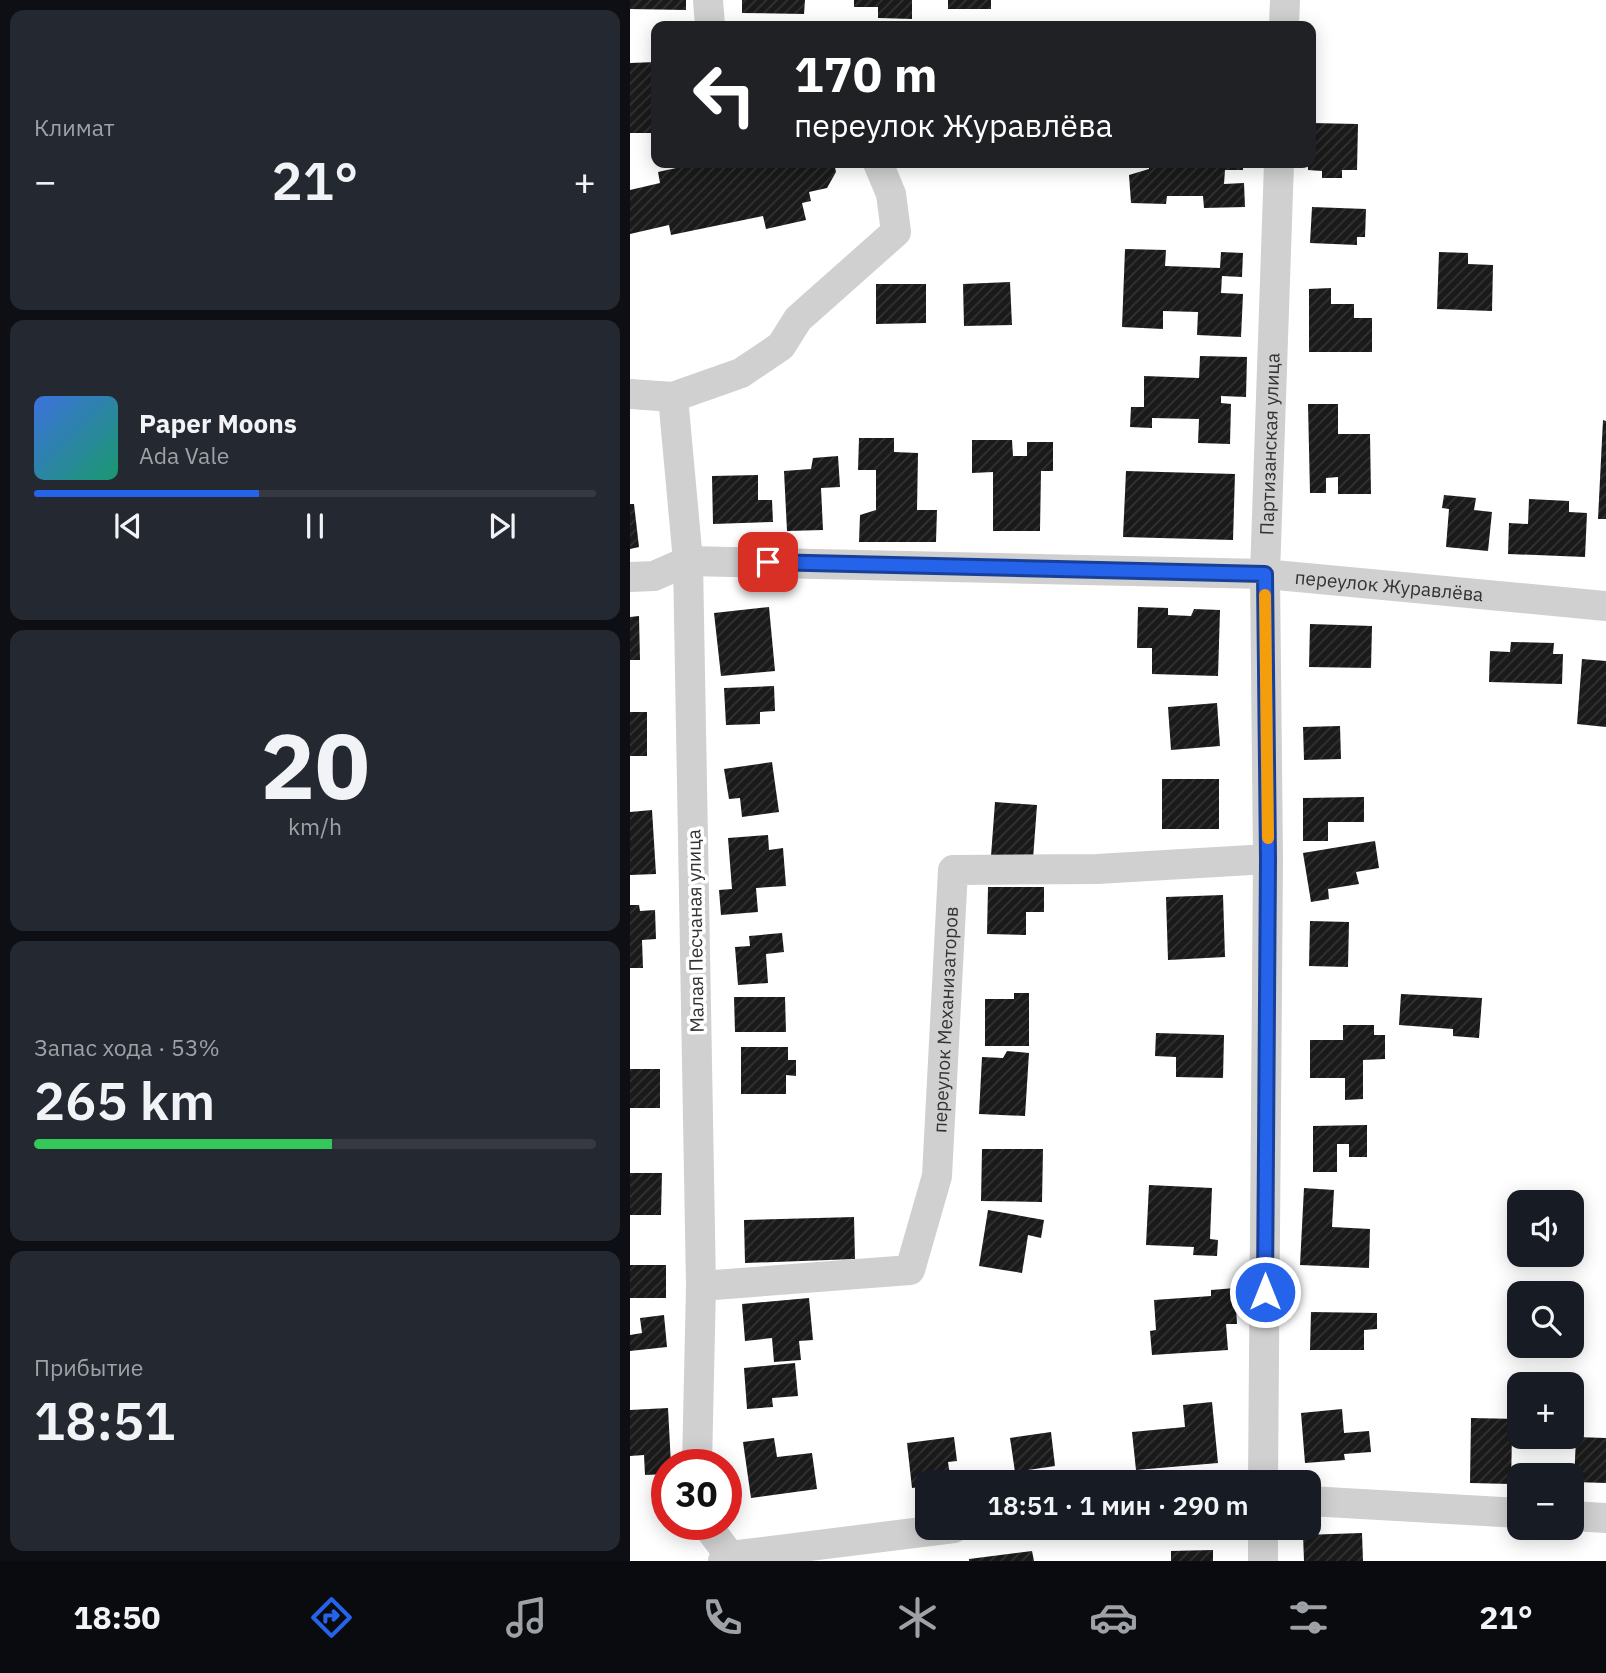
<!DOCTYPE html>
<html lang="ru">
<head>
<meta charset="utf-8">
<style>
	:root { --surface:#171b24; --page:#242831; --text:#f1f3f6; --muted:#9ea1a6; --line:#363941; --accent:#2563eb }
	body { margin:0; font-family:"IBM Plex Sans",sans-serif; background:var(--page); color:var(--text); height:100vh; display:flex; flex-direction:column; font-size:26px; white-space:nowrap }
	* { box-sizing:border-box; margin:0 }
	p { font-size:23px; color:var(--muted) }
	.icon { flex:none; width:38px; height:38px; fill:none; stroke:currentColor; stroke-width:2; stroke-linecap:round; stroke-linejoin:round }
	.map { position:relative; flex:1; overflow:hidden }
	.details { display:flex; flex-direction:column; gap:10px; padding:10px; background:#0d0f14; width:630px }
	.details>* { flex:none }
	.banner { position:absolute; left:21px; top:21px; width:665px; height:147px; border-radius:14px; box-shadow:0 4px 18px #0003; background:#202124; color:#fff; overflow:hidden }
	.fabs { position:absolute; left:877px; top:1190px; display:grid; gap:14px }
	.fabs a { display:grid; place-items:center; width:77px; height:77px; border-radius:14px; background:var(--surface); box-shadow:0 4px 18px #0003; font-size:35px }
	.speed { position:absolute; left:21px; top:1449px; display:flex; gap:14px; font-size:35px; font-weight:700; text-align:center }
	.speed>* { display:grid; place-content:center; width:91px; height:91px; border-radius:50%; background:var(--surface); box-shadow:0 4px 18px #0003; line-height:1 }
	.speed .limit { border:10px solid #d22; background:#fff; color:#111 }
	.pin { position:absolute; display:grid; place-items:center; width:60px; height:60px; color:#fff; margin:-30px; border-radius:14px; box-shadow:0 4px 10px #0006 }
	.me { position:absolute; width:77px; margin:-38px; rotate:0deg; stroke-linejoin:round; filter:drop-shadow(0 0 5px #0008) }
	.turn { display:flex; align-items:center; gap:24px; height:147px; padding:0 28px; font-size:32px }
	.turn .icon { width:91px; height:91px; stroke-width:2.5 }
	.turn b { display:block; font-size:49px; line-height:60px }
	.big { font-size:52px; font-weight:600; line-height:1.1 }
	.details .card { flex:1; display:flex; flex-direction:column; justify-content:center; gap:10px; min-width:0; padding:0 24px; border-radius:14px; background:var(--page) }
	.details .dial { align-items:center; gap:0 }
	.dial b { font-size:91px; line-height:1 }
	.song { display:flex; align-items:center; gap:21px }
	.cover { width:84px; height:84px; border-radius:10px; background:linear-gradient(135deg,hsl(220 70% 55%),hsl(160 70% 35%)) }
	.played { height:7px; border-radius:4px; background:linear-gradient(90deg,var(--accent) 40%,var(--line) 40%) }
	.keys { display:flex; justify-content:space-around; direction:ltr }
	.heat { display:flex; justify-content:space-between; align-items:center; font-size:38px; direction:ltr }
	.charge { height:10px; border-radius:5px; background:linear-gradient(90deg,#34c759 53%,var(--line) 0) }
	.trip { position:absolute; left:285px; top:1470px; width:406px; height:70px; border-radius:14px; background:var(--surface); box-shadow:0 4px 18px #0003; font-weight:600; line-height:70px; text-align:center }
	.dock { display:flex; height:112px; justify-content:space-around; align-items:center; background:#090b0e; color:var(--muted) }
	.dock .icon { width:49px; height:49px }
	.dock .active { color:var(--accent) }
	.dock b { font-size:32px; color:var(--text) }
	main { display:flex; flex:1; min-height:0 }
	.map>svg:first-child { display:block }
	.building { fill:url(#building-hatch) }
	.lines { fill:none; stroke-linecap:round; stroke-linejoin:round }
	.street { stroke:#d0d0d0; stroke-width:30 }
	.route-casing { stroke:#184099; stroke-width:18 }
	.route { stroke:#2563eb; stroke-width:12 }
	.slow { stroke:#f59e0b; stroke-width:12 }
	.labels { text-anchor:middle; stroke-width:7; stroke-linejoin:round; paint-order:stroke }
	.street-label { font-size:19px; fill:#333; stroke:#fff }
</style>
</head>
<body>
<main>
<section class="details">
<div class="card"><p>Климат</p>
<div class="heat"><a>−</a><b class="big">21°</b><a>+</a></div>
</div>
<div class="card">
<div class="song"><i class="cover"></i><div><b>Paper Moons</b><p>Ada Vale</p></div></div>
<div class="played"></div>
<div class="keys"><svg class="icon" aria-label="previous" viewBox="0 0 24 24"><path d="M18 5L8 12l10 7zM5 5v14"/></svg><svg class="icon" aria-label="pause" viewBox="0 0 24 24"><path d="M8 5v14M16 5v14"/></svg><svg class="icon" aria-label="next" viewBox="0 0 24 24"><path d="M6 5l10 7-10 7zM19 5v14"/></svg></div>
</div>
<div class="card dial"><b>20</b><p>km/h</p></div>
<div class="card"><p>Запас хода · 53%</p><b class="big">265 km</b><div class="charge"></div></div>
<div class="card"><p>Прибытие</p><b class="big">18:51</b></div>
</section>
<div class="map">
<svg width="976" height="1561" viewBox="0 0 976 1561">
	<defs>
		<pattern id="building-hatch" width="6" height="6" patternUnits="userSpaceOnUse" patternTransform="scale(1.75)"><rect width="6" height="6" fill="#1a1a1a"/><path d="M-1 1l2-2M0 6l6-6M5 7l2-2" fill="none" stroke="#333"/></pattern>
	</defs>
	<rect width="100%" height="100%" fill="#fff"/>
	<path class="building" d="M0,0H56V10L0,9Z
		M112,0H175L174,14L112,13Z
		M224,0H282V19L248,18V7H224Z
		M318,0H361V9H318Z
		M26,62V133H0V63Z
		M681,123L728,124L727,170H712V178H692V171L678,170V163H681Z
		M69,163H204L206,172L197,188L179,192L181,201L172,203L176,220L136,229L133,216L41,235L39,225L0,234V190L30,183L28,172Z
		M519,163H613V170H595L594,184L614,183L615,207L574,208L573,196H537L536,204L501,203L499,175L519,169Z
		M682,207L736,209L735,237H727V245L680,243Z
		M495,249L536,250L535,266L590,268L591,252L613,253L612,277L592,276L591,293L613,294L611,337L567,335L568,312L533,311V329L492,327Z
		M809,252L838,253V264L863,265L862,311L807,309Z
		M380,282L382,325L334,326L333,284Z
		M246,284H296V323L246,324Z
		M701,288V304H724V318H742V352H679V289Z
		M570,356L617,357L616,397L591,396V403L601,404L600,444L568,443L569,419L522,418V428L500,427L501,407H514V376L569,378Z
		M678,404H708V434H740L741,494H708V477L696,478V493H680Z
		M973,420L976,421V519H968Z
		M229,438H264V452L288,453L287,510H307L306,542H229L230,515L246,510V470H228Z
		M342,440H382L383,456H397V442H423V471H411L410,531H363V472L342,473Z
		M208,456L210,487L191,488L193,530L157,531L154,471L181,469L183,458Z
		M496,471L605,474L603,540L493,537Z
		M128,475V500H142L143,522L83,524L82,476Z
		M814,495L846,498L844,510L862,512L858,551L816,547L819,509L812,508Z
		M899,499L939,501V512L957,513L955,557L878,554L879,523L898,524Z
		M0,504H4L9,547L0,549Z
		M139,607L145,671L91,676L84,613Z
		M508,607L538,608V615L561,616L564,609L590,610L588,676L522,674V648H507Z
		M9,616L10,660H0V617Z
		M680,624L742,626L741,668L679,667Z
		M881,642L924,643L923,654H933L932,684L859,682L860,651L880,652Z
		M952,659L976,661V727L947,724Z
		M144,686L145,711L130,712V724L96,725L94,688Z
		M587,703L590,746L541,750L538,707Z
		M0,712H17V756H0Z
		M710,726L711,759L674,760L673,727Z
		M142,762L149,812L112,817L110,798L99,799L94,769Z
		M532,779H589V829H532Z
		M734,797V822H698V841H673V798Z
		M365,802L407,805L403,859L361,856Z
		M22,810L26,874L0,875V812Z
		M138,835L139,850L153,848L156,886L126,888L128,912L91,915L89,890L102,889L98,838Z
		M745,841L749,868L726,872L729,884L698,889L699,899L681,902L673,853Z
		M358,887H414V912H396V935L357,934Z
		M593,895L595,957L538,960L536,897Z
		M0,905H9L10,911L25,910L26,939L12,940L13,968H0Z
		M680,921L719,922L718,967L679,966Z
		M152,933L154,952L136,954L138,983L108,985L105,947L120,946L119,936Z
		M384,993H399V1046H355V999H384Z
		M771,994L852,998L849,1038L823,1036V1029L769,1025Z
		M104,997H155L156,1032H105Z
		M713,1025H744V1035H755V1059L733,1060V1099L715,1100V1078H680V1040H713Z
		M526,1033L594,1035L593,1078L546,1077V1057L525,1056Z
		M111,1047H158V1060H166V1076L156,1075V1094H111Z
		M377,1051L399,1053L395,1116L349,1114L352,1057L373,1058Z
		M0,1069H30V1108H0Z
		M737,1125V1157H719V1144H707V1172H683V1126Z
		M352,1149H413L412,1202L351,1201Z
		M0,1173H32L31,1215H0Z
		M519,1185L582,1188L580,1239L588,1240L587,1256L563,1255L564,1247L516,1245Z
		M674,1188L704,1190L702,1227L740,1229L739,1268L670,1265Z
		M358,1210L414,1220L411,1238L398,1235L392,1273L349,1266Z
		M224,1217L225,1259L115,1263L114,1220Z
		M0,1265H36V1298H0Z
		M605,1288L607,1324H596L598,1350L522,1355L520,1331L526,1330L524,1300L581,1296V1290Z
		M179,1298L183,1340L169,1341L171,1360L144,1362L142,1338L115,1341L112,1304Z
		M681,1312L747,1313V1329L734,1330V1350H680Z
		M34,1315L37,1347L0,1351V1335L12,1333L10,1318Z
		M165,1363L168,1396L142,1398L143,1407L117,1409L114,1368Z
		M582,1402L588,1463L506,1470L502,1432L555,1427L553,1405Z
		M38,1408L41,1465H37V1474L15,1475L14,1455L0,1456V1410Z
		M712,1409L714,1433L739,1431L741,1452L714,1454L715,1460L675,1463L671,1413Z
		M841,1418L889,1419V1434H882L881,1484L840,1483Z
		M421,1432L425,1466L385,1472L380,1438Z
		M324,1437L327,1461L318,1462L321,1482H298V1486L282,1488L277,1443Z
		M946,1437L976,1438V1483L944,1482Z
		M144,1438L147,1457L182,1453L187,1489L121,1498L113,1442Z
		M732,1533L733,1561H674L673,1535Z
		M583,1550V1561H541V1551Z
		M402,1551L404,1561H339V1559Z"/>
	<g class="lines">
		<g class="street">
			<path d="M78,0L80,26"/>
			<path d="M654,26L655,0"/>
			<path d="M0,394L43,397"/>
			<path id="s1" d="M0,577L24,576L58,561L635,574L976,606"/>
			<path id="s2" d="M71,1286L280,1270L307,1176L323,870L467,869L638,859"/>
			<path d="M67,1465L71,1286L58,561L43,397L111,373L151,346L168,319L266,232L261,194L248,163"/>
			<path id="s3" d="M633,1482L638,859L635,574L649,163"/>
			<path d="M679,1501L889,1513"/>
			<path d="M942,1516L976,1518"/>
			<path d="M76,1524L100,1556"/>
			<path d="M93,1561L100,1556L324,1528"/>
			<path d="M633,1561V1528"/>
		</g>
	</g>
	<g class="lines">
		<defs>
			<path id="route" d="M138,562L635,574L638,859L635,1292"/>
		</defs>
		<use href="#route" class="route-casing"/>
		<use href="#route" class="route"/>
		<path class="slow" d="M635,595L638,838"/>
	</g>
	<g class="labels">
		<g class="street-label">
			<text dy="7" stroke="none"><textPath href="#s3" startOffset="1038">Партизанская улица</textPath></text>
			<text dy="7" stroke="none"><textPath href="#s1" startOffset="763">переулок Журавлёва</textPath></text>
			<text transform="translate(65 931) rotate(-91)" y="7">Малая Песчаная улица</text>
			<text dy="7" stroke="none"><textPath href="#s2" startOffset="464">переулок Механизаторов</textPath></text>
		</g>
	</g>
</svg>
<div class="fabs">
<a><svg class="icon" aria-label="sound" viewBox="0 0 24 24"><path d="M4 9h4l5-4v14l-5-4H4zM17 9q2 3 0 6"/></svg></a>
<a><svg class="icon" aria-label="search" viewBox="0 0 24 24"><circle cx="10" cy="10" r="6"/><path d="M15 15l6 6"/></svg></a>
<a>+</a>
<a>−</a>
</div>
<div class="speed"><div class="limit">30</div></div>
<div class="pin" style="left:138px;top:562px;background:#d93025"><svg class="icon" aria-label="arrive" viewBox="0 0 24 24"><path d="M6 21V4h12l-3 4 3 4H6"/></svg></div>
<svg class="me" style="left:635px;top:1292px" viewBox="-20 -20 40 40"><circle r="17" fill="#2563eb" stroke="#fff" stroke-width="3"/><path d="M0-11L8 9 0 5-8 9z" fill="#fff"/></svg>
<div class="trip">18:51 · 1 мин · 290 m</div>
<div class="banner">
<div class="turn"><svg class="icon" aria-label="left" viewBox="0 0 24 24"><path d="M17 20v-9H6M10 6l-5 5 5 5"/></svg><div><b>170 m</b>переулок Журавлёва</div></div>
</div>
</div>
</main>
<nav class="dock">
<b>18:50</b>
<svg class="icon active" aria-label="directions" viewBox="0 0 24 24"><path d="M12 3l9 9-9 9-9-9zM9 14v-3h6M13 9l2 2-2 2"/></svg>
<svg class="icon" aria-label="music" viewBox="0 0 24 24"><path d="M9 18V5l10-2v13"/><circle cx="6" cy="18" r="3"/><circle cx="16" cy="16" r="3"/></svg>
<svg class="icon" aria-label="phone" viewBox="0 0 24 24"><path d="M5 4h4l2 5-3 2q2 4 5 5l2-3 5 2v4C11 20 4 13 5 4z"/></svg>
<svg class="icon" aria-label="climate" viewBox="0 0 24 24"><path d="M12 3v18M4 7l16 10M4 17L20 7"/></svg>
<svg class="icon" aria-label="car" viewBox="0 0 24 24"><path d="M5 17H2v-5l4-1 3-4h7l3 4 3 1v5h-3M9 17h6M6 11h13"/><circle cx="7" cy="17" r="2"/><circle cx="17" cy="17" r="2"/></svg>
<svg class="icon" aria-label="filters" viewBox="0 0 24 24"><path d="M4 7h16M4 17h16"/><circle cx="9" cy="7" r="2"/><circle cx="15" cy="17" r="2"/></svg>
<b>21°</b>
</nav>
</body>
</html>
